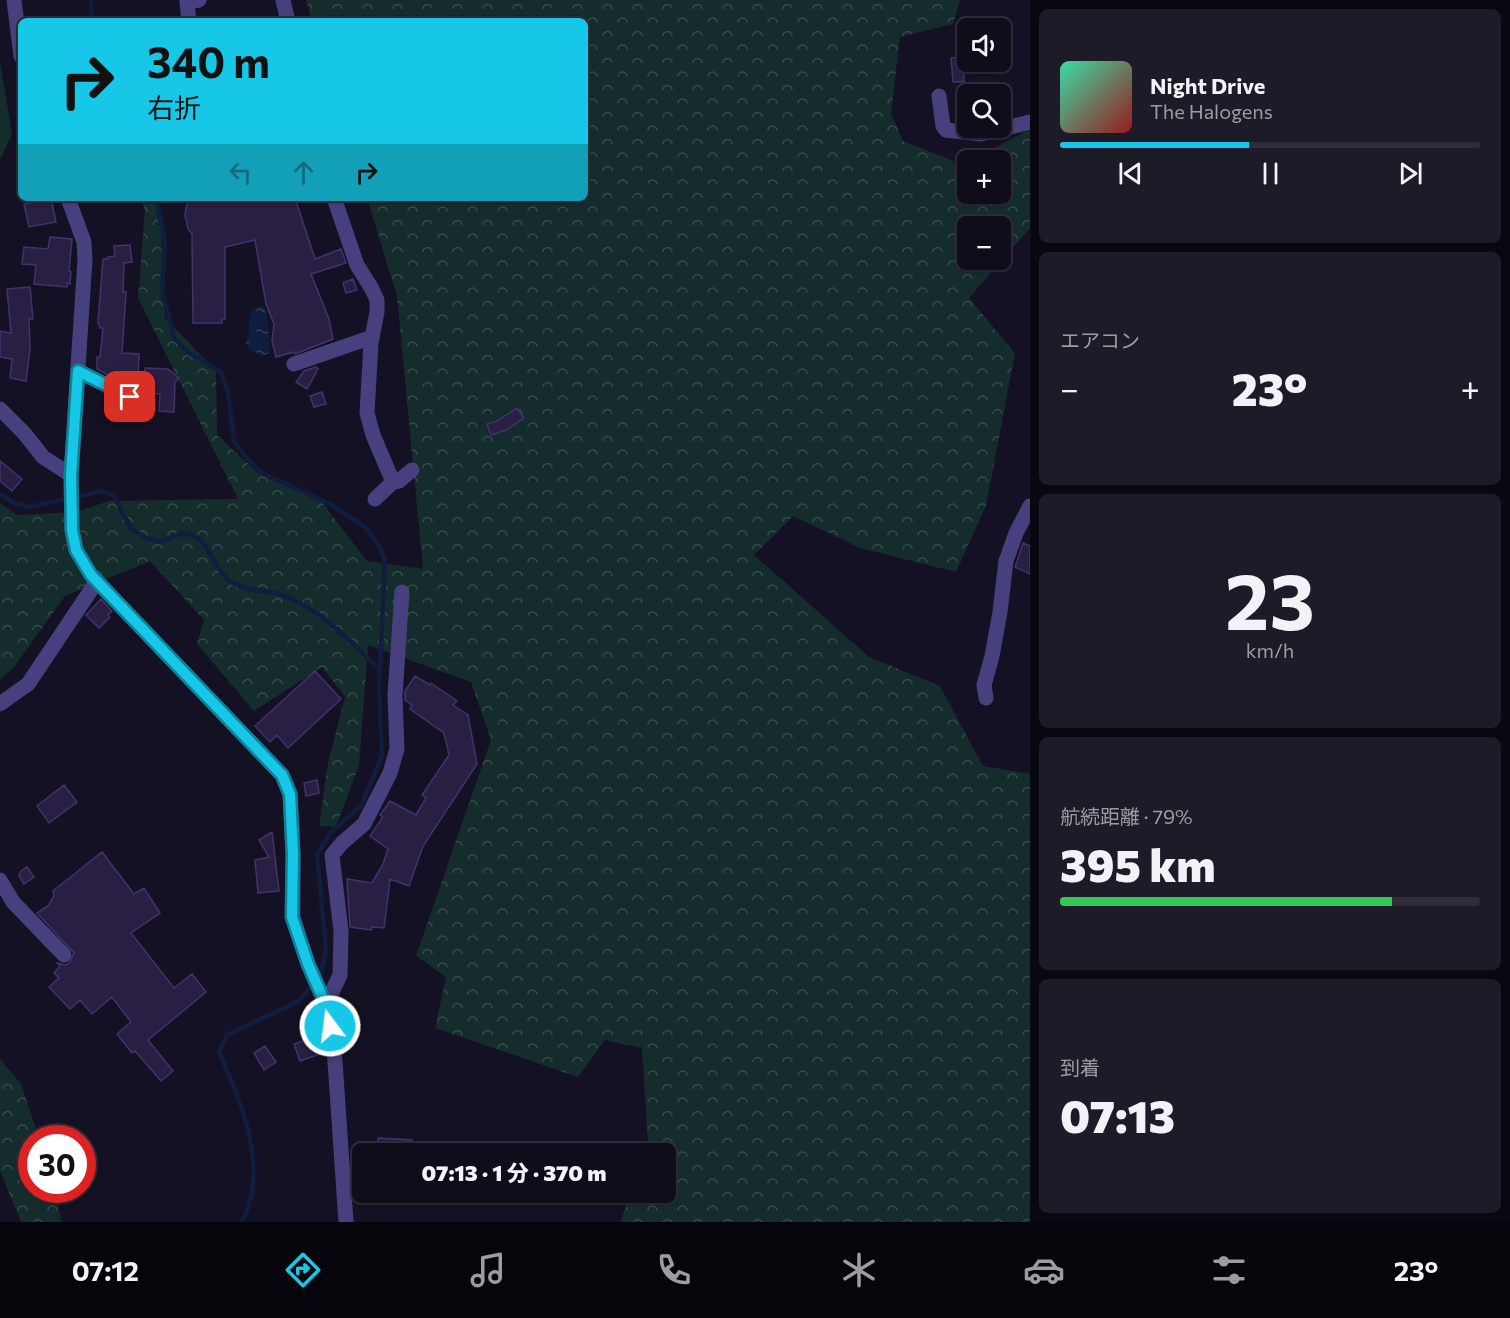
<!DOCTYPE html>
<html lang="ja">
<head>
<meta charset="utf-8">
<style>
	:root { --surface:#100d1b; --page:#1e1b28; --text:#f1f3f6; --muted:#9c9ca3; --line:#302d3a; --accent:#17c7e7 }
	body { margin:0; font-family:Commissioner,"Noto Sans JP",sans-serif; background:var(--page); color:var(--text); height:100vh; display:flex; flex-direction:column; font-size:22px; white-space:nowrap }
	* { box-sizing:border-box; margin:0 }
	p { font-size:20px; color:var(--muted) }
	.icon { flex:none; width:33px; height:33px; fill:none; stroke:currentColor; stroke-width:2; stroke-linecap:round; stroke-linejoin:round }
	.map { position:relative; flex:1; overflow:hidden }
	.side { display:flex; flex-direction:column; gap:9px; padding:9px; background:#09070f; width:480px }
	.side>* { flex:none }
	.hud { position:absolute; left:18px; top:18px; width:570px; height:183px; border-radius:9px; box-shadow:0 2px 4px #0004,0 0 0 2px var(--line); background:#17c7e7; color:#111; overflow:hidden }
	.controls { position:absolute; left:957px; top:18px; display:grid; gap:12px }
	.controls a { display:grid; place-items:center; width:54px; height:54px; border-radius:9px; background:var(--surface); box-shadow:0 2px 4px #0004,0 0 0 2px var(--line); font-size:30px }
	.speed { position:absolute; left:18px; top:1125px; display:flex; gap:12px; font-size:30px; font-weight:700; text-align:center }
	.speed>* { display:grid; place-content:center; width:78px; height:78px; border-radius:50%; background:var(--surface); box-shadow:0 2px 4px #0004,0 0 0 2px var(--line); line-height:1 }
	.speed .limit { border:9px solid #d22; background:#fff; color:#111 }
	.pin { position:absolute; display:grid; place-items:center; width:51px; height:51px; color:#fff; margin:-26px; border-radius:12px; box-shadow:0 3px 9px #0006 }
	.me { position:absolute; width:66px; margin:-33px; rotate:345deg; stroke-linejoin:round; filter:drop-shadow(0 0 4px #0008) }
	.turn { display:flex; align-items:center; gap:21px; height:126px; padding:0 30px; font-size:27px }
	.turn .icon { width:78px; height:78px; stroke-width:2.5 }
	.turn b { display:block; font-size:42px; line-height:51px }
	.lanes { display:flex; align-items:center; height:57px; padding:0 30px; background:#0003; justify-content:center; gap:30px; direction:ltr }
	.lanes .off { opacity:.35 }
	.big { font-size:45px; font-weight:800; line-height:1.1 }
	.side .tile { flex:1; display:flex; flex-direction:column; justify-content:center; gap:9px; min-width:0; padding:0 21px; border-radius:9px; background:var(--page) }
	.side .dial { align-items:center; gap:0 }
	.dial b { font-size:78px; line-height:1 }
	.song { display:flex; align-items:center; gap:18px }
	.cover { width:72px; height:72px; border-radius:9px; background:linear-gradient(135deg,hsl(160 70% 55%),hsl(0 70% 35%)) }
	.played { height:6px; border-radius:3px; background:linear-gradient(90deg,var(--accent) 45%,var(--line) 45%) }
	.keys { display:flex; justify-content:space-around; direction:ltr }
	.heat { display:flex; justify-content:space-between; align-items:center; font-size:33px; direction:ltr }
	.charge { height:9px; border-radius:4px; background:linear-gradient(90deg,#34c759 79%,var(--line) 0) }
	.trip { position:absolute; left:352px; top:1143px; width:324px; height:60px; border-radius:9px; background:var(--surface); box-shadow:0 2px 4px #0004,0 0 0 2px var(--line); font-weight:800; line-height:60px; text-align:center }
	.tab-bar { display:flex; height:96px; justify-content:space-around; align-items:center; background:#06050b; color:var(--muted) }
	.tab-bar .icon { width:42px; height:42px }
	.tab-bar .active { color:var(--accent) }
	.tab-bar b { font-size:27px; color:var(--text) }
	main { display:flex; flex:1; min-height:0 }
	.map>svg:first-child { display:block }
	.grass { fill:#152c2d }
	.forest { fill:url(#forest-crowns); fill-rule:evenodd }
	.water { fill:url(#water-ripples) }
	.lines { fill:none; stroke-linecap:round; stroke-linejoin:round }
	.stream { stroke:#0f1e3e; stroke-width:4.5 }
	.building { fill:#281f43; stroke:#42336c; stroke-width:1.5 }
	.minor { stroke:#46417e; stroke-width:15 }
	.route-casing { stroke:#0f8196; stroke-width:15 }
	.route { stroke:#17c7e7; stroke-width:10 }
</style>
</head>
<body>
<main>
<div class="map">
<svg width="1030" height="1222" viewBox="0 0 1030 1222">
	<defs>
		<pattern id="forest-crowns" width="20" height="18" patternUnits="userSpaceOnUse" patternTransform="scale(1.5)"><rect width="20" height="18" fill="#152c2d"/><path d="M2 6a3 3 0 1 1 6 0M12 15a3 3 0 1 1 6 0" fill="none" stroke="#374a4c"/></pattern>
		<pattern id="water-ripples" width="26" height="14" patternUnits="userSpaceOnUse" patternTransform="scale(1.5)"><rect width="26" height="14" fill="#0f1e3e"/><path d="M2 4q2-2 4 0t4 0M15 11q2-2 4 0t4 0" fill="none" stroke="#323e5b"/></pattern>
	</defs>
	<rect width="100%" height="100%" fill="#151124"/>
	<path class="grass" d="M0,62L12,134L0,160Z"/>
	<path class="forest" d="M306,0H960L953,24L900,37L891,113L903,141L964,165L967,163L968,194H1000V160H972L1030,129V228L969,298L1015,353L986,506L956,572L860,548L793,516L754,555L869,657L940,686L983,766L1030,774V1222H620L631,1193L666,1192V1154L645,1153L648,1144L642,1048L605,1040L578,1077L435,1028L446,977L416,956L491,740L471,682L368,645L359,765L336,827L319,826L328,763L345,697L322,667L254,711L197,644L204,620L150,561L65,596L14,667L0,680V503L17,515L76,512L109,501L238,499L138,298L145,210L140,198H154L160,213L165,318L216,371L217,435L258,473L321,501L367,561L423,569L397,296L367,198H585V21H312ZM968,226H1000V260H968Z
		M0,1059L21,1084L39,1138H32V1190H54L62,1222H21L0,1171Z"/>
	<path class="water" d="M264,306C270,321 267,336 271,352L263,356L249,350L246,342L250,328L249,317L251,312L256,308Z"/>
	<g class="lines">
		<path class="stream" d="M91,0L92,21
			M156,198L165,242L162,290L174,338L189,353L221,372L228,391L234,441L247,459L262,473L330,504L364,526L379,546L385,560L379,689L382,756L361,806L330,833L317,855L326,949L321,974L317,978
			M0,494L14,503L30,507L102,491L114,496L131,529L146,538L160,542L183,533C187,534 192,535 196,537C211,546 215,573 233,583C248,592 266,589 282,595C321,609 351,642 380,670
			M242,1222C270,1169 241,1102 219,1052L227,1035L299,1001L312,985"/>
	</g>
	<path class="building" d="M963,57L964,82H953L951,58Z
		M188,198H295L315,259L341,249L346,263L311,274L329,319L333,339L295,354L294,352L276,357L272,341L274,324L266,304L255,240L225,247V319H222V323H193L192,234L188,229L185,215Z
		M51,199L56,222L29,227L24,204Z
		M50,237L72,239L69,271L71,272L70,284L67,283V287L34,284L36,265L22,264L24,247L48,249Z
		M130,245L132,262L124,263L123,292H126L122,353L139,354L138,377L120,376V379H115L97,369V357H100L103,328H100L98,322L103,259H108V257L115,256L114,246Z
		M353,279L357,290L346,293L343,283Z
		M30,287L33,319H29L30,349L26,381L10,378L12,359L0,357V331L11,333L7,289Z
		M316,367L318,369L307,389L296,382L304,371Z
		M145,368L168,369L179,378L175,382L174,412L159,411L160,394L145,392Z
		M322,392L326,404L314,407L310,396Z
		M517,408L524,418L506,430L491,435L487,424L497,421Z
		M0,461L22,479L12,491L0,481Z
		M1023,543L1030,546V574L1015,567Z
		M101,599L112,611L108,615L110,617L99,628L86,615Z
		M315,671L341,699L288,748L277,735L270,742L255,726Z
		M415,676L430,685L431,683L457,701L453,705L468,715L477,764L423,846L409,886L390,879L384,928L372,927L371,930L350,927L347,879L372,883L383,864L388,849L370,836L383,817L380,815L390,801L416,815L426,798L422,795L449,755L444,733L410,709L412,705L405,700V691Z
		M317,780L319,793L306,796L304,783Z
		M64,785L77,802L49,823L37,806Z
		M272,832L279,891L258,893L255,860L269,857L259,840Z
		M102,852L134,894L144,888L160,913L131,933L174,988L192,974L206,992L148,1040L173,1071L161,1081L135,1051L132,1053L117,1034L131,1022L112,997L92,1014L80,1000L70,1009L49,987L59,978L54,973L60,966L57,963L66,965L70,962L74,953L37,913L48,906L54,896L53,891Z
		M27,867L34,877L24,884L19,876L21,871Z
		M322,1035L324,1050L319,1052L320,1054L300,1061L294,1044Z
		M265,1046L276,1062L264,1070L254,1053Z
		M378,1138L412,1140L411,1154H380L377,1152Z"/>
	<g class="lines">
		<path class="minor" d="M14,0L21,56
			M283,0L288,21
			M189,21L187,2L199,0
			M939,96L943,126L946,130L981,134L1030,122
			M68,198L84,242L85,259L71,475L72,530L76,550L91,575L282,775L290,794L293,855V917L308,964L326,1005L334,1047L346,1222
			M334,198L357,265L372,289L377,300V312L371,343L367,413L373,435L393,482L375,499
			M294,364L372,337
			M78,371L147,405
			M0,409L24,433L43,457L71,475
			M393,482L399,481L412,470
			M986,698L984,685L992,656L1000,612L1006,561L1016,533L1030,506
			M0,704L28,684L97,581
			M0,880L13,902L64,955
			M326,1005L340,975L341,931L332,855L342,843L364,824L390,773L397,749L395,695L402,592"/>
	</g>
	<g class="lines">
		<defs>
			<path id="route" d="M130,397L78,371L71,475L72,530L76,550L91,575L282,775L290,794L293,855L292,917L308,964L326,1005L330,1026"/>
		</defs>
		<use href="#route" class="route-casing"/>
		<use href="#route" class="route"/>
	</g>
</svg>
<div class="controls">
<a><svg class="icon" aria-label="sound" viewBox="0 0 24 24"><path d="M4 9h4l5-4v14l-5-4H4zM17 9q2 3 0 6"/></svg></a>
<a><svg class="icon" aria-label="search" viewBox="0 0 24 24"><circle cx="10" cy="10" r="6"/><path d="M15 15l6 6"/></svg></a>
<a>+</a>
<a>−</a>
</div>
<div class="speed"><div class="limit">30</div></div>
<div class="pin" style="left:130px;top:397px;background:#d93025"><svg class="icon" aria-label="arrive" viewBox="0 0 24 24"><path d="M6 21V4h12l-3 4 3 4H6"/></svg></div>
<svg class="me" style="left:330px;top:1026px" viewBox="-20 -20 40 40"><circle r="17" fill="#17c7e7" stroke="#fff" stroke-width="3"/><path d="M0-11L8 9 0 5-8 9z" fill="#fff"/></svg>
<div class="trip">07:13 · 1 分 · 370 m</div>
<div class="hud">
<div class="turn"><svg class="icon" aria-label="right" viewBox="0 0 24 24"><path d="M7 20v-9h11M14 6l5 5-5 5"/></svg><div><b>340 m</b>右折</div></div>
<div class="lanes"><svg class="icon off" aria-label="left" viewBox="0 0 24 24"><path d="M17 20v-9H6M10 6l-5 5 5 5"/></svg><svg class="icon off" aria-label="ahead" viewBox="0 0 24 24"><path d="M12 20V5M6 11l6-6 6 6"/></svg><svg class="icon" aria-label="right" viewBox="0 0 24 24"><path d="M7 20v-9h11M14 6l5 5-5 5"/></svg></div>
</div>
</div>
<section class="side">
<div class="tile">
<div class="song"><i class="cover"></i><div><b>Night Drive</b><p>The Halogens</p></div></div>
<div class="played"></div>
<div class="keys"><svg class="icon" aria-label="previous" viewBox="0 0 24 24"><path d="M18 5L8 12l10 7zM5 5v14"/></svg><svg class="icon" aria-label="pause" viewBox="0 0 24 24"><path d="M8 5v14M16 5v14"/></svg><svg class="icon" aria-label="next" viewBox="0 0 24 24"><path d="M6 5l10 7-10 7zM19 5v14"/></svg></div>
</div>
<div class="tile"><p>エアコン</p>
<div class="heat"><a>−</a><b class="big">23°</b><a>+</a></div>
</div>
<div class="tile dial"><b>23</b><p>km/h</p></div>
<div class="tile"><p>航続距離 · 79%</p><b class="big">395 km</b><div class="charge"></div></div>
<div class="tile"><p>到着</p><b class="big">07:13</b></div>
</section>
</main>
<nav class="tab-bar">
<b>07:12</b>
<svg class="icon active" aria-label="directions" viewBox="0 0 24 24"><path d="M12 3l9 9-9 9-9-9zM9 14v-3h6M13 9l2 2-2 2"/></svg>
<svg class="icon" aria-label="music" viewBox="0 0 24 24"><path d="M9 18V5l10-2v13"/><circle cx="6" cy="18" r="3"/><circle cx="16" cy="16" r="3"/></svg>
<svg class="icon" aria-label="phone" viewBox="0 0 24 24"><path d="M5 4h4l2 5-3 2q2 4 5 5l2-3 5 2v4C11 20 4 13 5 4z"/></svg>
<svg class="icon" aria-label="climate" viewBox="0 0 24 24"><path d="M12 3v18M4 7l16 10M4 17L20 7"/></svg>
<svg class="icon" aria-label="car" viewBox="0 0 24 24"><path d="M5 17H2v-5l4-1 3-4h7l3 4 3 1v5h-3M9 17h6M6 11h13"/><circle cx="7" cy="17" r="2"/><circle cx="17" cy="17" r="2"/></svg>
<svg class="icon" aria-label="filters" viewBox="0 0 24 24"><path d="M4 7h16M4 17h16"/><circle cx="9" cy="7" r="2"/><circle cx="15" cy="17" r="2"/></svg>
<b>23°</b>
</nav>
</body>
</html>
